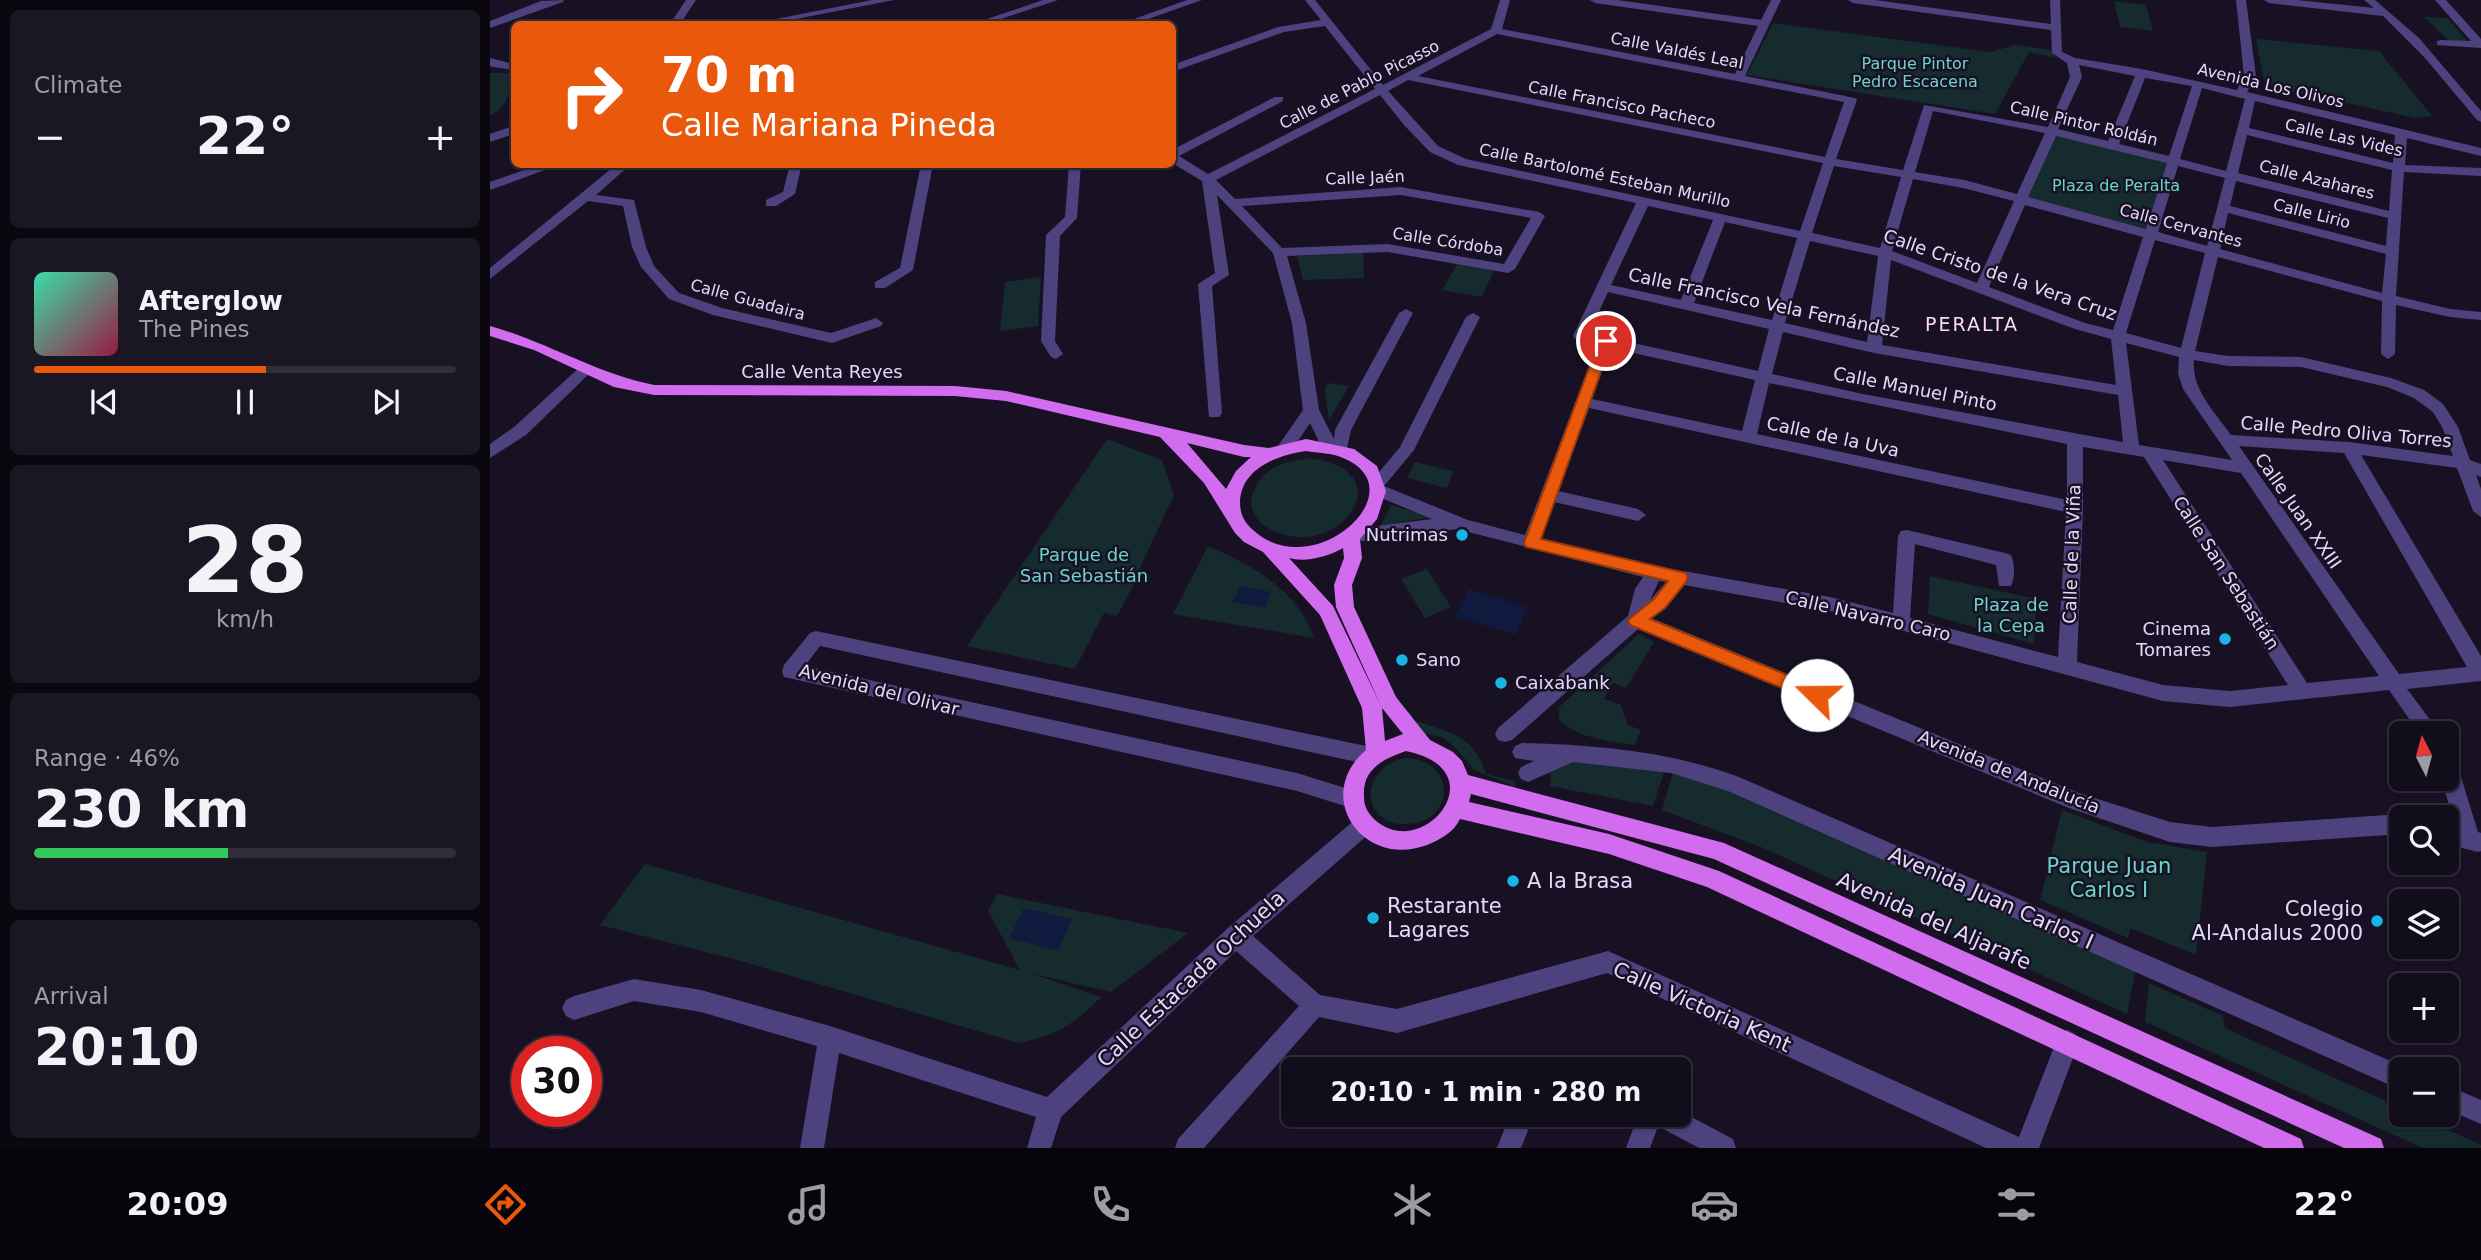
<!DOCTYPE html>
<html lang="en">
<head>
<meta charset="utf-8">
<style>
	:root { --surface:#120d1b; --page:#1b1624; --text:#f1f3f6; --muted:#9c9ca3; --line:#312d3a; --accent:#ea580c }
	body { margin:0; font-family:"DejaVu Sans",sans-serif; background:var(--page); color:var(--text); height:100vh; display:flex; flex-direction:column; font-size:26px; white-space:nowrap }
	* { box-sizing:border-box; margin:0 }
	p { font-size:23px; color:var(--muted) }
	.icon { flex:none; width:38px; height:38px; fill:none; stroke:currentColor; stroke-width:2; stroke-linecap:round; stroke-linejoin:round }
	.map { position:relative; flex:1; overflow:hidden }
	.side { display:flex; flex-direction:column; gap:10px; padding:10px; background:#0a070f; width:490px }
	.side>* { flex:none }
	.hud { position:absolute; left:21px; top:21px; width:665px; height:147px; border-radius:10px; box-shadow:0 2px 5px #0004,0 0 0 2px var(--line); background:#ea580c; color:#fff; overflow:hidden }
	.needle { width:46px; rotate:354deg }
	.fabs { position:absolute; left:1899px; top:721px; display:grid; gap:14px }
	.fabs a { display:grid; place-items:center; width:70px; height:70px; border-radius:10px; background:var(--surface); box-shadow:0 2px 5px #0004,0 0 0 2px var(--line); font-size:35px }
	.speed { position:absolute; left:21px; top:1036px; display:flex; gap:14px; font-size:35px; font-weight:700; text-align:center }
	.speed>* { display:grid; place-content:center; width:91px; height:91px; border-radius:50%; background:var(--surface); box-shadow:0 2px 5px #0004,0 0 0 2px var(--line); line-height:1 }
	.speed .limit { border:10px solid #d22; background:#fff; color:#111 }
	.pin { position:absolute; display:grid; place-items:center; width:60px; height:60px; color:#fff; margin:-30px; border:4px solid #fff; border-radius:50%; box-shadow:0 2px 7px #0007 }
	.me { position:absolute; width:77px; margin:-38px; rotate:292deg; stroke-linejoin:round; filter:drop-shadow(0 0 5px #0008) }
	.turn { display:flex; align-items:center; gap:24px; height:147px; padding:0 35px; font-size:32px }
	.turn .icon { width:91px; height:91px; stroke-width:2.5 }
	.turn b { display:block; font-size:49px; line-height:60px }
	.big { font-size:52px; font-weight:700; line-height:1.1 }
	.side .widget { flex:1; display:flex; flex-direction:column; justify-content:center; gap:10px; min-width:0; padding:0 24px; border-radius:10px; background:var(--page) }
	.side .dial { align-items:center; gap:0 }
	.dial b { font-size:91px; line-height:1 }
	.song { display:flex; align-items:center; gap:21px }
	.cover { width:84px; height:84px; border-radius:10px; background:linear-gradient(135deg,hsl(160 70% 55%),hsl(340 70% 35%)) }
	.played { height:7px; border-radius:4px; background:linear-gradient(90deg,var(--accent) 55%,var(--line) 55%) }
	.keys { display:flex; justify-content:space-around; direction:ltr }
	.heat { display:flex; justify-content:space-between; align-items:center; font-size:38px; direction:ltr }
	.charge { height:10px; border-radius:5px; background:linear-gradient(90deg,#34c759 46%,var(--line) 0) }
	.trip { position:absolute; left:791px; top:1057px; width:410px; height:70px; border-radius:10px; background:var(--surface); box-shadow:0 2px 5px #0004,0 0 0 2px var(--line); font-weight:700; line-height:70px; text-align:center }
	.tabs { display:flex; height:112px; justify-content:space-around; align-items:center; background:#07050b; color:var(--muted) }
	.tabs .icon { width:49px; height:49px }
	.tabs .current { color:var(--accent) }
	.tabs b { font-size:32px; color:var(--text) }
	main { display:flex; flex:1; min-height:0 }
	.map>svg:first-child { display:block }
	.green { fill:#152b2e }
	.water { fill:#101a3f }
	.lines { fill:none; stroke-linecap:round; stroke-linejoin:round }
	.minor { fill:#4d427e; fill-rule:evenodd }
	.major { fill:#d26cef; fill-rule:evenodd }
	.route { fill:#ea580c; stroke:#983908; stroke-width:2 }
	.poi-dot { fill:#19b4e6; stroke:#181124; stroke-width:2.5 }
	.labels { text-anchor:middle; stroke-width:5; stroke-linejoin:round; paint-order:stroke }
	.far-street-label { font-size:16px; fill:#e2d9fb; stroke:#181124 }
	.far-park-label { font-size:16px; fill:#6cd4c9; stroke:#181124 }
	.street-label { font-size:18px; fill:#e2d9fb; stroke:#181124 }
	.poi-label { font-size:18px; fill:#e2d9fb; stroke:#181124; text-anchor:end }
	.park-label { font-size:18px; fill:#6cd4c9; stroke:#181124 }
	.neighbourhood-label { font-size:19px; letter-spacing:2px; fill:#fbdbeb; stroke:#181124 }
	.near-park-label { font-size:21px; fill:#6cd4c9; stroke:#181124 }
	.near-poi-label { font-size:21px; fill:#e2d9fb; stroke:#181124; text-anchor:start }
	.near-street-label { font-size:21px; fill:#e2d9fb; stroke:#181124 }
</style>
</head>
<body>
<main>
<section class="side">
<div class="widget"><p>Climate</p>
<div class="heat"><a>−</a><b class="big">22°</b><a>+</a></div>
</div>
<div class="widget">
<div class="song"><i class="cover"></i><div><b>Afterglow</b><p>The Pines</p></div></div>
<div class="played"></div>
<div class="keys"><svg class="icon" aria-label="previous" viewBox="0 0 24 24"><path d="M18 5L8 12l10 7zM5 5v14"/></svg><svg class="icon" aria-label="pause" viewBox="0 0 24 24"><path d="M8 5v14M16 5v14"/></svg><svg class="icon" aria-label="next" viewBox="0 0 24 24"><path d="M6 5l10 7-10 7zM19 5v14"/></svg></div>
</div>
<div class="widget dial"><b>28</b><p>km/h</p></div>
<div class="widget"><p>Range · 46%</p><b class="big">230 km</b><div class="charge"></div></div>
<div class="widget"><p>Arrival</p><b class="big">20:10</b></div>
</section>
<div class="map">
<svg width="1991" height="1148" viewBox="0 0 1991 1148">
	<rect width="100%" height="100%" fill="#181124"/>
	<path class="green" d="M1624,1L1656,5L1663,31L1630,27Z
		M1934,17L1957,18L1979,43L1959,41Z
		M1283,23L1500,52L1525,45L1561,50L1566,58L1539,52L1505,114L1257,75Z
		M1766,39L1889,51L1942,116L1925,118L1784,87L1774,81Z
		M0,73H24C24,88 15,110 0,115Z
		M1565,135L1678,162L1657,229L1537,197Z
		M873,253L874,278L813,280L807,256Z
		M968,263L1004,270L992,297L952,290Z
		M551,277L548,326L510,331L515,282Z
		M838,383L859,386L839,420L835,391Z
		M617,439L672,460L684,495L648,572L650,573L627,616L614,613L585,669L477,646Z
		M819,458C921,471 842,570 775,526C749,508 764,477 787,466C797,461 808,460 819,458Z
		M925,462L963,471L957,488L917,478Z
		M901,505L944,517L922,520L889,529Z
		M718,546C762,565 808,590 824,638L683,614Z
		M937,569L961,607L935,618L911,579Z
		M1440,576L1546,599L1544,644L1438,614Z
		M1149,634L1164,642L1136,688L1123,683L1114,699L1130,704L1138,725L1151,730L1145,745C1120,741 1087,739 1069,719V707Z
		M919,711L924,720C959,733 983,733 996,774L1024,781L1026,787L984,770L967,749L952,737L932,733L915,713Z
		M914,758C968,758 965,823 918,824C870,826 868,769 914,758Z
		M1084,759L1175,769L1163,806L1060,786L1061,768Z
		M1184,769L1241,787L1646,969L1637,1014L1271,847L1172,810Z
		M1572,810L1657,842L1717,852L1706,955L1640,928L1638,938L1550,900Z
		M155,864L530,970L498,911L507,894L698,933L621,992L543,974L611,997C584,1024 567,1036 528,1043L251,961L110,925Z
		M1659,983L1733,1016L1735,1028L1911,1108V1115H1925L1991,1145V1148H1933L1655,1022Z"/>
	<path class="water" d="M751,586L781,592L775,608L742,602Z
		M979,589L1038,607L1025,635L965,616Z
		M534,908L582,919L568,951L519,938Z"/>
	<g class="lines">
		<path class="minor" d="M74,0L73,2L0,28V21L51,1Z
			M196,0H206L190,24H180Z
			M382,0H404L280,24L271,22Z
			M553,0H568L496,24H482Z
			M697,0H712L644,24H630Z
			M815,0H825L893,85L1001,29L1010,0H1020L1012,29L1245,74L1268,26L1105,3L1100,0H1127L1271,20L1281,0H1291L1255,76L1365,98L1367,100L1346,159L1413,170L1434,105L1558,127L1580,77L1577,63L1562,53L1561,30L1363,3L1358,0H1385L1561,24L1560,0H1570L1572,52L1585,58L1652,69L1747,90L1754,76L1746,0H1756L1766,76L1757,92L1991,148V156L1917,138L1915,165L1991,168V176L1914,172L1906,296L1960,309L1991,312V320L1960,317L1906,305L1905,354L1898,359L1891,354L1892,301L1728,257L1705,351L1738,356L1811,357L1901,378L1934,390L1953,404L1968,427L1980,460L1991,464V477L1986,475L1991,489V517L1983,511L1967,468L1871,455L1991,656V681L1917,689L1950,733H1929L1899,690L1740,707L1673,701L1340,611L1194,585L1175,608L1161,618L1589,793L1680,822L1722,827L1911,814L1918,817H1911V834L1722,847L1680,842L1579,808L1148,629L1022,740L1015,742L1008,740L1005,734L1008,728L1138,616L1145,589L1153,577L967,529L877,541L859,540L856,535L859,530L865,529L942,519L884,495L880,483L910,447L976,317L983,313L990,317L924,450L894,486L978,520L1035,535L1107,345L1085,339L1083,336L1146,203L968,165L940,152L914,125L890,95L726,180L745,199L911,187L1049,212L1055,216L1025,269L1018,273L898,252L797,256L816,323L829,410L844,439L845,430L909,313L916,309L923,313L861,430L856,453L850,455L833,450L820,423L800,453L794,455L786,449L813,410L802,323L783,253L727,195L739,275L722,286L732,413L729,417H719L708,284L725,273L712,181L682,163V150L785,97H793V101L689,156L718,174L885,89L835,26L794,32L682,72V65L788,27L831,20ZM1007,34L1354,102L1335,157L928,76ZM1589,65L1645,76L1618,141L1568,129L1592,77ZM1655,78L1702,86L1679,156L1629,144ZM918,80L1333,163L1310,231L976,159L948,146L898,91ZM1712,88L1755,99L1736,171L1690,159ZM1765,101L1905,135L1903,163L1759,128ZM1443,111L1555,133L1527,194L1474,180L1425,172ZM1757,135L1902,170L1899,211L1748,173ZM1566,136L1677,163L1656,229L1538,197ZM1344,166L1411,177L1390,248L1322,233ZM1688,166L1735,178L1717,246L1668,232ZM1423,179L1473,188L1524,201L1487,283L1402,251ZM1746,181L1898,218L1896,246L1740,206ZM911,195L1041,218L1014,264L898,244L792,248L752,206ZM1535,205L1653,237L1623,330L1595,323L1499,287ZM1158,206L1223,220L1191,300L1121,285ZM1738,213L1896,254L1892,293L1730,249ZM1235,222L1307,238L1282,320L1204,303ZM1665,240L1715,253L1691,348L1636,333ZM1320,241L1388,256L1377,342L1295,323ZM1401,260L1585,329L1621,339L1626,385L1392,345ZM1118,292L1279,329L1268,371L1099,333ZM1293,332L1384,353L1628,395L1633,442L1373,394L1282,374ZM1636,343L1689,357L1688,373L1693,389L1742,460L1649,445ZM1121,348L1265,380L1252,431L1102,399ZM1704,360L1738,366L1811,367L1897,387L1924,398L1943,412L1952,427L1963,456L1859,442L1741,435C1725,412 1701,389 1704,360ZM1279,383L1577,444V500L1267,434ZM1099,408L1576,512L1568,657L1420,618L1425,544L1506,565L1509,586H1521C1525,578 1525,563 1521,555L1515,553L1417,530L1411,531L1408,536L1403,613L1340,597L1165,566L1051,539L1064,502L1148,521L1156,515L1148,509L1068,491ZM1749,446L1854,453L1977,667L1909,674ZM1593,447L1654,457L1798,685L1740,691L1673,685L1587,662L1593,508ZM1673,460L1751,473L1889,676L1817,683ZM1169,581L1176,582L1160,600Z
			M1774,0H1807L1884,8L1874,0H1885L1929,38L1991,111V122L1987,120L1935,58L1893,16L1779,3Z
			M1945,0H1956L1991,39V48L1947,45V41L1951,40L1981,41Z
			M0,58L24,64V70L3,67L0,66Z
			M20,127H24V134L0,142V134Z
			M51,164H71L0,190V182Z
			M127,164H141L106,195L144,200L156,247L164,266L189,293L232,308L341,333L386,318L393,323L391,326L342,343L223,315L179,299L151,267L142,247L133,206L98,201L0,279V268Z
			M300,164H312L305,194L286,206H276V200L293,192Z
			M431,164H443L423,270L395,288H385V282L410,268Z
			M579,164H591L587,218L570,236L565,341L573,354L566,359L561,357L551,341L556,235L575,217Z
			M95,365L102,370L100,373L36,435L0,458V444L24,427L90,367Z
			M326,631L881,747L888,750L891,756L888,762L881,765L330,646L315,666L807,773L868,792L871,799L868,806L861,808L807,791L294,677L292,671L294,665L320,633Z
			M1032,743C1106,745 1179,751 1249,777L1919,1069H1911V1090L1238,791L1181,773L1083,762L1038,782L1031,779L1028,773L1031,767L1044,761L1025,758L1022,752L1025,746Z
			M1956,752L1963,755L1966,761L1988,832L1991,833V851L1988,852L1956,844V824L1966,827L1951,779H1956Z
			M874,815L881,818L884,825L881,832L763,936L830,995L907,1009L1118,951L1529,1137L1569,1034L1577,1030L1585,1034L1589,1042L1549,1148H1496L1117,973L907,1033L829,1017L714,1148H685L688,1139L809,1006L746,951L571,1117L561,1148H537L546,1117L349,1053L334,1148H310L327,1046L211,1012L144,1001L84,1020L76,1016L72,1008L76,1000L84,996L144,979L211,990L340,1026L557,1097L738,928L867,818Z
			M1956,1085L1991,1100V1124L1956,1109Z
			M1188,1110L1243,1139L1246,1148H1209L1168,1126L1160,1148H1136L1148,1115H1188Z
			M1020,1115H1044L1031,1148H1007Z"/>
		<path class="major" d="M0,326C57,342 107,374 164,385L465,386L516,391L754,445L779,448L816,439L864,449L887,466L896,491L887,519L870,539L872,558L862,585L864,607L906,697L940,740L963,752L972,761L978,775L1234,843L1891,1139L1894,1148H1854L1224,859L981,794L979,802L1119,834L1229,871L1811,1139L1814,1148H1774L1217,887L1119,854L970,819C963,833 951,839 937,845C873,869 822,796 876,750L872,708L830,615L773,552L754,542L745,533L714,483L670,437L516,401L465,396L164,395L124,387L44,350L0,336ZM697,443L754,457H761L746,471L736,489ZM816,451C828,453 842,453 853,458C929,489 824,586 763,530C754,522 750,514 750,502C751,468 788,455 816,451ZM853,548L854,558L844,585L846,607L892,708L913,734L895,741L892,708L843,606L799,558C816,563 839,556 853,548ZM916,751C1009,770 933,863 885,820C878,813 874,807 874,797C872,769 893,759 916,751Z"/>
	</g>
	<path class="route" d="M1116,337L1122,341L1051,539L1196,573L1198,577L1196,582L1175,608L1160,619L1334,690L1336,695L1334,700L1327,702L1321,700L1140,625L1138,620L1164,599L1178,581L1036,547L1034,543L1109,341Z"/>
	<g class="poi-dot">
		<circle cx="972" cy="535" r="7"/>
		<circle cx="1735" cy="639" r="7"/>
		<circle cx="912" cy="660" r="7"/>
		<circle cx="1011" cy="683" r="7"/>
		<circle cx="1023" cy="881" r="7"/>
		<circle cx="883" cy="918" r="7"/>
		<circle cx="1887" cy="921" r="7"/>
	</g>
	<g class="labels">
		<g class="far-street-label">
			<text transform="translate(1187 50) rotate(11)" y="6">Calle Valdés Leal</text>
			<text transform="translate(869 84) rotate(-27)" y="6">Calle de Pablo Picasso</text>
			<text transform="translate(1781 85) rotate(13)" y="6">Avenida Los Olivos</text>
			<text transform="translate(1132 104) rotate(11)" y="6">Calle Francisco Pacheco</text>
			<text transform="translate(1594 123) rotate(13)" y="6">Calle Pintor Roldán</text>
			<text transform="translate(1854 137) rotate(13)" y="6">Calle Las Vides</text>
			<text transform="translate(1115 175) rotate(12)" y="6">Calle Bartolomé Esteban Murillo</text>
			<text transform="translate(875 177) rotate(-2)" y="6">Calle Jaén</text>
			<text transform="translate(1827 179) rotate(14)" y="6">Calle Azahares</text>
			<text transform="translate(1822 213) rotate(14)" y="6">Calle Lirio</text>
			<text transform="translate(1691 225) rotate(15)" y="6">Calle Cervantes</text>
			<text transform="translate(958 241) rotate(9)" y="6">Calle Córdoba</text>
			<text transform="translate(258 299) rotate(15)" y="6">Calle Guadaira</text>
		</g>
		<g class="far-park-label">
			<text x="1425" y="69">Parque Pintor<tspan x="1425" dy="18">Pedro Escacena</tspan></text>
			<text x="1626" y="191">Plaza de Peralta</text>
		</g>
		<g class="street-label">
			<text transform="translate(1510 275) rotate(19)" y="6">Calle Cristo de la Vera Cruz</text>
			<text transform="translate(1274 303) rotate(12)" y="6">Calle Francisco Vela Fernández</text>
			<text x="332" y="378">Calle Venta Reyes</text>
			<text transform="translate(1425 389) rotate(11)" y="6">Calle Manuel Pinto</text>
			<text transform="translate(1856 432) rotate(5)" y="6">Calle Pedro Oliva Torres</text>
			<text transform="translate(1343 437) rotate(12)" y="6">Calle de la Uva</text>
			<text transform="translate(1808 511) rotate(55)" y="6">Calle Juan XXIII</text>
			<text transform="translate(1582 554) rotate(-88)" y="6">Calle de la Viña</text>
			<text transform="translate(1736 573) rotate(57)" y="6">Calle San Sebastián</text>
			<text transform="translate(1378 616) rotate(13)" y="6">Calle Navarro Caro</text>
			<text transform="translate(389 690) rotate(14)" y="6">Avenida del Olivar</text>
			<text transform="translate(1519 772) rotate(22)" y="6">Avenida de Andalucía</text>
		</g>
		<g class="poi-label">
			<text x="958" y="541">Nutrimas</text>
			<text x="1721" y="635">Cinema<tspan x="1721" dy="21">Tomares</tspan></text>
			<text x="926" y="666" text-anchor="start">Sano</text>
			<text x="1025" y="689" text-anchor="start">Caixabank</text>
		</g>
		<g class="park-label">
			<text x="594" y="561">Parque de<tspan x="594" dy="21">San Sebastián</tspan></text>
			<text x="1521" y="611">Plaza de<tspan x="1521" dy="21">la Cepa</tspan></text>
		</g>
		<g class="neighbourhood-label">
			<text x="1482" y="331">PERALTA</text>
		</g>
		<g class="near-park-label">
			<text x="1619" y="873">Parque Juan<tspan x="1619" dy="24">Carlos I</tspan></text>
		</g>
		<g class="near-poi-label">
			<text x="1037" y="888">A la Brasa</text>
			<text x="897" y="913">Restarante<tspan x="897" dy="24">Lagares</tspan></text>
			<text x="1873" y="916" text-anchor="end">Colegio<tspan x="1873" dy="24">Al-Andalus 2000</tspan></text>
		</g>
		<g class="near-street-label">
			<text transform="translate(1501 898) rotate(24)" y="7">Avenida Juan Carlos I</text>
			<text transform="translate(1444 921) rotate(24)" y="7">Avenida del Aljarafe</text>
			<text transform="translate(701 979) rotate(-43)" y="7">Calle Estacada Ochuela</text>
			<text transform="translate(1212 1007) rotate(24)" y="7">Calle Victoria Kent</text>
		</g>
	</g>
</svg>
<div class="fabs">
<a><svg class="needle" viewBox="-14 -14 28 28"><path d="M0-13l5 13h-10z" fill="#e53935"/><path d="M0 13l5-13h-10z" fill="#9c9ca3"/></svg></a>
<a><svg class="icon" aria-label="search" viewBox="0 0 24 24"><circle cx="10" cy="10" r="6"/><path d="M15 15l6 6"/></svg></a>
<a><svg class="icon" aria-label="layers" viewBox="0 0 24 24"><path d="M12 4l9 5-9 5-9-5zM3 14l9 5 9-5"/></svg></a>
<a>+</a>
<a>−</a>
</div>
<div class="speed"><div class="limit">30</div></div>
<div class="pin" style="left:1116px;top:341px;background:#d93025"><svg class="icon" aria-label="arrive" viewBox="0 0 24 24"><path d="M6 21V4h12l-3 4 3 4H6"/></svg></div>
<svg class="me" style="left:1327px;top:695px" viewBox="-20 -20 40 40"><circle r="19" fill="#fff"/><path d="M0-13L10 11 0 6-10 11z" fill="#ea580c"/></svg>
<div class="trip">20:10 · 1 min · 280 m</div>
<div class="hud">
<div class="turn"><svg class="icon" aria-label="right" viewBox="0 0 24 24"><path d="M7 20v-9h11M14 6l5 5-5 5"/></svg><div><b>70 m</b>Calle Mariana Pineda</div></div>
</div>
</div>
</main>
<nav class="tabs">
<b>20:09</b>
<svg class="icon current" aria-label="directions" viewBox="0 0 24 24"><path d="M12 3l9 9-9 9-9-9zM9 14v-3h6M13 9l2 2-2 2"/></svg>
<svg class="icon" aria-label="music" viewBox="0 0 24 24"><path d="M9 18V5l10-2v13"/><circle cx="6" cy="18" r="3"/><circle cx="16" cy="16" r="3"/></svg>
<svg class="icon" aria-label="phone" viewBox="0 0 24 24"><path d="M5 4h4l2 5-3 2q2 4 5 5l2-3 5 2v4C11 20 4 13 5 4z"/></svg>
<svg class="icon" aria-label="climate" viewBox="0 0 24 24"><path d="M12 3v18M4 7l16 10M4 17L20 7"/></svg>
<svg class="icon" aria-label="car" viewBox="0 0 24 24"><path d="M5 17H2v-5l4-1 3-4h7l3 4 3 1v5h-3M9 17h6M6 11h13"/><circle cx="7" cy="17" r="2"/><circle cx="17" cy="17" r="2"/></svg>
<svg class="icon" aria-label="filters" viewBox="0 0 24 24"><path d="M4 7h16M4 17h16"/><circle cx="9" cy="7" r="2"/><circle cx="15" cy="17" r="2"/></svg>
<b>22°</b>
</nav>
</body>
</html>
